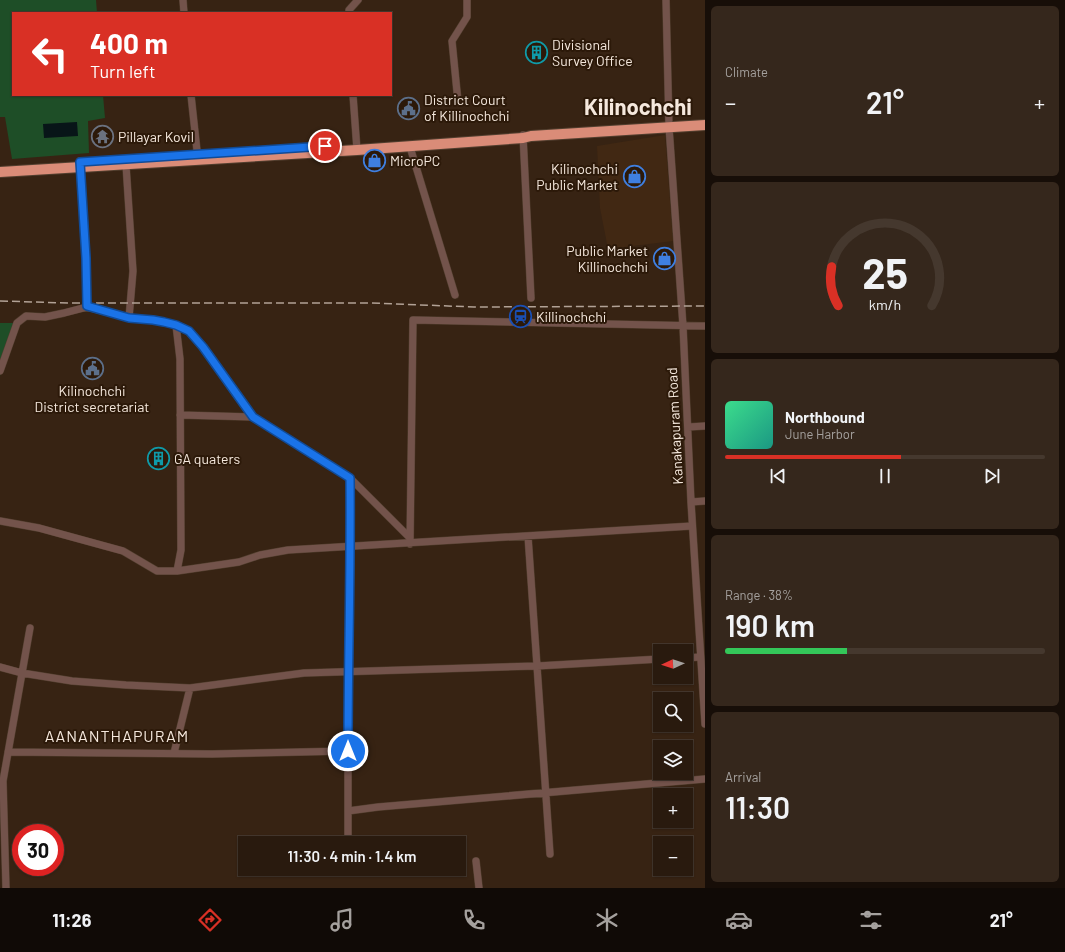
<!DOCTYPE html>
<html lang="en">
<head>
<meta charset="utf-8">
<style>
	:root { --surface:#291a0e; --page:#35271c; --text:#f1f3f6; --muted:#a5a19e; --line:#45382e; --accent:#d93025 }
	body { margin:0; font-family:Barlow,sans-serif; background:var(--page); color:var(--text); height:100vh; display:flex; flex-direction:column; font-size:15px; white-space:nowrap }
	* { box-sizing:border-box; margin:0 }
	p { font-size:13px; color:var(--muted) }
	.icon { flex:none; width:22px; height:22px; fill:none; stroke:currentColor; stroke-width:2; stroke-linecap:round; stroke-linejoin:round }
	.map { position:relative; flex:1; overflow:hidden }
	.sheet { display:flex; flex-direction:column; gap:6px; padding:6px; background:#170e08; width:360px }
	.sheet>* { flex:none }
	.top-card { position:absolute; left:12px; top:12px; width:380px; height:84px; border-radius:0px; box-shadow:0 1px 3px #0004,0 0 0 1px var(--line); background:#d93025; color:#fff; overflow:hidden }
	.needle { width:26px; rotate:267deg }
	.fabs { position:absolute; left:653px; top:644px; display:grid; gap:8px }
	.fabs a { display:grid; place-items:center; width:40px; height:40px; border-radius:0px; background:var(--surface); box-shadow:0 1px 3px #0004,0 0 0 1px var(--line); font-size:20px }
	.speed { position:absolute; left:12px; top:824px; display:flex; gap:8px; font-size:20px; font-weight:700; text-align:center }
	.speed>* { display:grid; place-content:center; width:52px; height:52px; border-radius:50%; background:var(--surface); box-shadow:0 1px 3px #0004,0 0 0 1px var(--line); line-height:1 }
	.speed .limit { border:6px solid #d22; background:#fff; color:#111 }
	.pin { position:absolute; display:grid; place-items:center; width:34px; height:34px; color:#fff; margin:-17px; border:2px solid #fff; border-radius:50%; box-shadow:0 1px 4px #0007 }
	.me { position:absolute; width:44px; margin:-22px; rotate:0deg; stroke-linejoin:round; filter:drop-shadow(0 0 3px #0008) }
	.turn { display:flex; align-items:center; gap:14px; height:84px; padding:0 12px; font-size:18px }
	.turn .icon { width:52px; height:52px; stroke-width:2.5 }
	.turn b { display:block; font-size:28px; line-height:34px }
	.big { font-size:30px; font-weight:600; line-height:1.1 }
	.sheet .tile { flex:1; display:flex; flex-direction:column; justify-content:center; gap:6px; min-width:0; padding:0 14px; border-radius:6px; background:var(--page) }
	.sheet .dial { align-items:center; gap:0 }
	.dial svg { height:104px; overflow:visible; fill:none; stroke:var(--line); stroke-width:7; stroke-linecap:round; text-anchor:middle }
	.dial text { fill:var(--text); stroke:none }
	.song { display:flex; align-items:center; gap:12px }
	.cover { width:48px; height:48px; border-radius:6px; background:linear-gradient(135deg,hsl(150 70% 55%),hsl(170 70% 35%)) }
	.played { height:4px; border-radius:2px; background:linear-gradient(90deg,var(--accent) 55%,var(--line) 55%) }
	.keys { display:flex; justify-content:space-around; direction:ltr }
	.heat { display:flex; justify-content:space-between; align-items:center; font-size:22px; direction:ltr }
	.charge { height:6px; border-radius:3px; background:linear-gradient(90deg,#34c759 38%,var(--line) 0) }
	.trip { position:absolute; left:238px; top:836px; width:228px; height:40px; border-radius:0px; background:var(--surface); box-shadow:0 1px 3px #0004,0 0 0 1px var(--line); font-weight:600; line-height:40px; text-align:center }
	.dock { display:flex; height:64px; justify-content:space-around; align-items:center; background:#100a06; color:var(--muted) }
	.dock .icon { width:28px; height:28px }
	.dock .active { color:var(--accent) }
	.dock b { font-size:18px; color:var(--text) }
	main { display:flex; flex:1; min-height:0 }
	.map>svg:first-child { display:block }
	.built { fill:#412813 }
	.green { fill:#1e4e27 }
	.water { fill:#081518 }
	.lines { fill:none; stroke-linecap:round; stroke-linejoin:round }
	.minor-casing { stroke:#523f2f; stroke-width:8 }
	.highway-casing { stroke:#523f2f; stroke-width:12 }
	.minor { stroke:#73534b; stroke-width:7 }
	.highway { stroke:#da8c78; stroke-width:10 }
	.rail { stroke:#b2a296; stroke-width:1.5; stroke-dasharray:8 4; stroke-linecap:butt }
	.route-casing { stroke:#114b97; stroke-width:10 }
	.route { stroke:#1a73e8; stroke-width:7 }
	.labels { text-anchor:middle; stroke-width:4; stroke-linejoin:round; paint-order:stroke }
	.poi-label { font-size:14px; fill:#f5e8dd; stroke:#2c1909; text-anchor:start }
	.street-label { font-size:14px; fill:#f5e8dd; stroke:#2c1909 }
	.quarter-label { font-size:16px; letter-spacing:1px; fill:#f5e8dd; stroke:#2c1909 }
	.town-label { font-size:22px; font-weight:bold; fill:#f5e8dd; stroke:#2c1909 }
</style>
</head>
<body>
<main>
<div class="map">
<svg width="705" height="888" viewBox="0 0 705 888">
	<rect width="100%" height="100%" fill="#372313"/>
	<path class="built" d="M665,135L673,241L608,249L600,208L597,146Z"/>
	<path class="green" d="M0,0H96L97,13H13V95H103L105,118L88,121L89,153L12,159L5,117H0Z
		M0,323H17L0,376Z"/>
	<path class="water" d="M77,122L78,136L44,138L43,124Z"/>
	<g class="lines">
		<defs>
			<path id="minor" d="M183,0L184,13
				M666,0L669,127L683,326L691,502L705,724
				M349,13V10L358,0
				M191,95L198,160
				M353,95L357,150
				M458,102L452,41L467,17V0
				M523,135L531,298
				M410,147L455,295
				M80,161L86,258L87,307L129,318L133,271L126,165
				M176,325L189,331L203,347L233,390L253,417L350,478L410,538
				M0,371L17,323L26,316L45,317L64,313L87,307
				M180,415L253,417
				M688,427L705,426
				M691,502L705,501
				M0,521L39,528L123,551L157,571H177L181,550L180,359L176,325L153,320L129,318
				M528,536L550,854
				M410,544L413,320L705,326
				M177,571L239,562L260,555L288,550L692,526
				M686,658L700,657
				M0,667L22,673L72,681L126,685L190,688L304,673L537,666L660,659
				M8,752L212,754L348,751
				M174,753L190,688
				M348,811L378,807L705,779
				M348,843V671L351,547L350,478
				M476,861L479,888
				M348,869V871
				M6,888L3,781L30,628"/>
			<path id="highway" d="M0,172L357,150L523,138L531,136L705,125"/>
		</defs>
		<use href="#minor" class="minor-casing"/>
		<use href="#highway" class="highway-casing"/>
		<use href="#minor" class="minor"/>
		<use href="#highway" class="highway"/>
		<path class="rail" d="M0,301L68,303H371L474,307L705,306"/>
	</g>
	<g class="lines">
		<defs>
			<path id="route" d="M325,146L80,162L86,258L87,306L129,318L153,320L164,322L176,325L189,331L203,347L253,417L350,478C351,569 348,660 348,751"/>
		</defs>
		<use href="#route" class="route-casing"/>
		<use href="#route" class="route"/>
	</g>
	<defs>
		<symbol id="building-ring" viewBox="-11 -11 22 22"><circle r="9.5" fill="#2c1909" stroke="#0f9aa8" stroke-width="1.5"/><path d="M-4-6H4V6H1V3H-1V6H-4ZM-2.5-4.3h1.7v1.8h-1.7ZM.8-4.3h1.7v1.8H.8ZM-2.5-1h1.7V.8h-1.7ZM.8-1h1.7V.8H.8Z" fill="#0f9aa8"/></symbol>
		<symbol id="civic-ring" viewBox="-11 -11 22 22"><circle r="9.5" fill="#2c1909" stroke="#5c6f8a" stroke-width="1.5"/><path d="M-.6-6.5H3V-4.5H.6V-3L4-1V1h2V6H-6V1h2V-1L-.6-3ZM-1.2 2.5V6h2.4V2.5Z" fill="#5c6f8a"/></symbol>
		<symbol id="temple-ring" viewBox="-11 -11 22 22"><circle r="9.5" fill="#2c1909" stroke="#6b7280" stroke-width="1.5"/><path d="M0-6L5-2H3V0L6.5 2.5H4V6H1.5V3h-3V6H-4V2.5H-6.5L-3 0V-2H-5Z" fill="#6b7280"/></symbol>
		<symbol id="shop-ring" viewBox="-11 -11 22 22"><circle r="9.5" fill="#2c1909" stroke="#3f7fe0" stroke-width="1.5"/><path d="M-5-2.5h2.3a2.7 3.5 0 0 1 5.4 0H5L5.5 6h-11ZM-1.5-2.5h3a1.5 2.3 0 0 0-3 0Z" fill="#3f7fe0"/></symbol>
		<symbol id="station-ring" viewBox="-11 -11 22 22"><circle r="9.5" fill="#2c1909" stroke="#1a4fb4" stroke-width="1.5"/><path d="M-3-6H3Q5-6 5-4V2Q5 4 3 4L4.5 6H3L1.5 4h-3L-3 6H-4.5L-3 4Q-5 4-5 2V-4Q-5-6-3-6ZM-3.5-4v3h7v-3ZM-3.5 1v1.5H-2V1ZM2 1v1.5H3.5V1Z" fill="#1a4fb4"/></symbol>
	</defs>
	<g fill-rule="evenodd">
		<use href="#building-ring" x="524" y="40" width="25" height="25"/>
		<use href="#civic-ring" x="396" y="96" width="25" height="25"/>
		<use href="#temple-ring" x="90" y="124" width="25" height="25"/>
		<use href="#shop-ring" x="362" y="148" width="25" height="25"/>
		<use href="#shop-ring" x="622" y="164" width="25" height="25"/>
		<use href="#shop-ring" x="652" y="246" width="25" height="25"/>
		<use href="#station-ring" x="508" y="304" width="25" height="25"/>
		<use href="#civic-ring" x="80" y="356" width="25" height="25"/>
		<use href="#building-ring" x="146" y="446" width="25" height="25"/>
	</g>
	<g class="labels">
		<g class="poi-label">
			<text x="552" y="50">Divisional<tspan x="552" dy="16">Survey Office</tspan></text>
			<text x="424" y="105">District Court<tspan x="424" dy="16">of Killinochchi</tspan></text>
			<text x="118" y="142">Pillayar Kovil</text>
			<text x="390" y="166">MicroPC</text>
			<text x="618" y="174" text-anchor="end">Kilinochchi<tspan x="618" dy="16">Public Market</tspan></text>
			<text x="648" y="256" text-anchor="end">Public Market<tspan x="648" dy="16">Killinochchi</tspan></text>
			<text x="536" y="322">Killinochchi</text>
			<text x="92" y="396" text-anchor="middle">Kilinochchi<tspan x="92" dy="16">District secretariat</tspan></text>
			<text x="174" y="464">GA quaters</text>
		</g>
		<g class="street-label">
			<text transform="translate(675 426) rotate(-93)" y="5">Kanakapuram Road</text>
		</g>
		<g class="quarter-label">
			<text x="117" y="742">AANANTHAPURAM</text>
		</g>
		<g class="town-label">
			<text x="638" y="115">Kilinochchi</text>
		</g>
	</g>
</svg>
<div class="fabs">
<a><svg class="needle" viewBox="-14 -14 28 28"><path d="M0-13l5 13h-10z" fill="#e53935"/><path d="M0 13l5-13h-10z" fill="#a5a19e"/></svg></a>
<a><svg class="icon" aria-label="search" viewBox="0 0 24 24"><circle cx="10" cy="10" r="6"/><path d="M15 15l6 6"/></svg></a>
<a><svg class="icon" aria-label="layers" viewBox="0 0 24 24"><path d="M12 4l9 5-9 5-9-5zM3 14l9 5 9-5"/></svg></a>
<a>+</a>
<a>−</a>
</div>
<div class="speed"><div class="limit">30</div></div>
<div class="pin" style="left:325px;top:146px;background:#d93025"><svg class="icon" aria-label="arrive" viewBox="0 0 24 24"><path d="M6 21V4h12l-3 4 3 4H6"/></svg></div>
<svg class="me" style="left:348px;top:751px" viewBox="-20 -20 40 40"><circle r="17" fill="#1a73e8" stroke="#fff" stroke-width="3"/><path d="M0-11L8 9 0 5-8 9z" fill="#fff"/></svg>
<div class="trip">11:30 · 4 min · 1.4 km</div>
<div class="top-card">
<div class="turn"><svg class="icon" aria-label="left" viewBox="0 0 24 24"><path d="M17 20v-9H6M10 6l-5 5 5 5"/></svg><div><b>400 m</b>Turn left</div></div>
</div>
</div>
<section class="sheet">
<div class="tile"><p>Climate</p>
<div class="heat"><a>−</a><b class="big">21°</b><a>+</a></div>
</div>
<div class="tile dial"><svg viewBox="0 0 100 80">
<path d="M14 69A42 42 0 1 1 86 69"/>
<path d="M14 69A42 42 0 0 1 9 39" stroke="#d93025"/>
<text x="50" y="56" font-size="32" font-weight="700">25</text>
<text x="50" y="72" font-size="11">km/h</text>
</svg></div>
<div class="tile">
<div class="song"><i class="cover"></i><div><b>Northbound</b><p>June Harbor</p></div></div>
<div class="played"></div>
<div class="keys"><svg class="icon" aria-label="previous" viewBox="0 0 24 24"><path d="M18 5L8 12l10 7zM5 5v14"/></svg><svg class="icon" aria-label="pause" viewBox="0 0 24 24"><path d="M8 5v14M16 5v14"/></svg><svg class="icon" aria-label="next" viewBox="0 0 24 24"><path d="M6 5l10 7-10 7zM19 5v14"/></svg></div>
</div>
<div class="tile"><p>Range · 38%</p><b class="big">190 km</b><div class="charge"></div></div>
<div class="tile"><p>Arrival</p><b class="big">11:30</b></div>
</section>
</main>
<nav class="dock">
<b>11:26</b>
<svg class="icon active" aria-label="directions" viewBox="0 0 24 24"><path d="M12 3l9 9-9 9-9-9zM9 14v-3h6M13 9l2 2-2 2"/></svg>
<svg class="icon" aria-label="music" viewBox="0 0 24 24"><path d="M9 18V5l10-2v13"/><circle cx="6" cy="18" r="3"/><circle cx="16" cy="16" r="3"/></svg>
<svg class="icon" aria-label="phone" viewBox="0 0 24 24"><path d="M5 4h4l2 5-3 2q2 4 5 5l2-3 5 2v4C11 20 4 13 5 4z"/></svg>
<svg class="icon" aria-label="climate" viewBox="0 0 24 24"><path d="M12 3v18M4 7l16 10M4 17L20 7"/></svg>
<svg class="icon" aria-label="car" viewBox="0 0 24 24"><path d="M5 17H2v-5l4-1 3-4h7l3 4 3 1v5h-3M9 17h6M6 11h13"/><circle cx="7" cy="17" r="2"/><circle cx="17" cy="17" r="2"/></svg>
<svg class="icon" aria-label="filters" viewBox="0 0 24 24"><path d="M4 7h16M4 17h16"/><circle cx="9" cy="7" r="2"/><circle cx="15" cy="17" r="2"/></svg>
<b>21°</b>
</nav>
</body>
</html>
